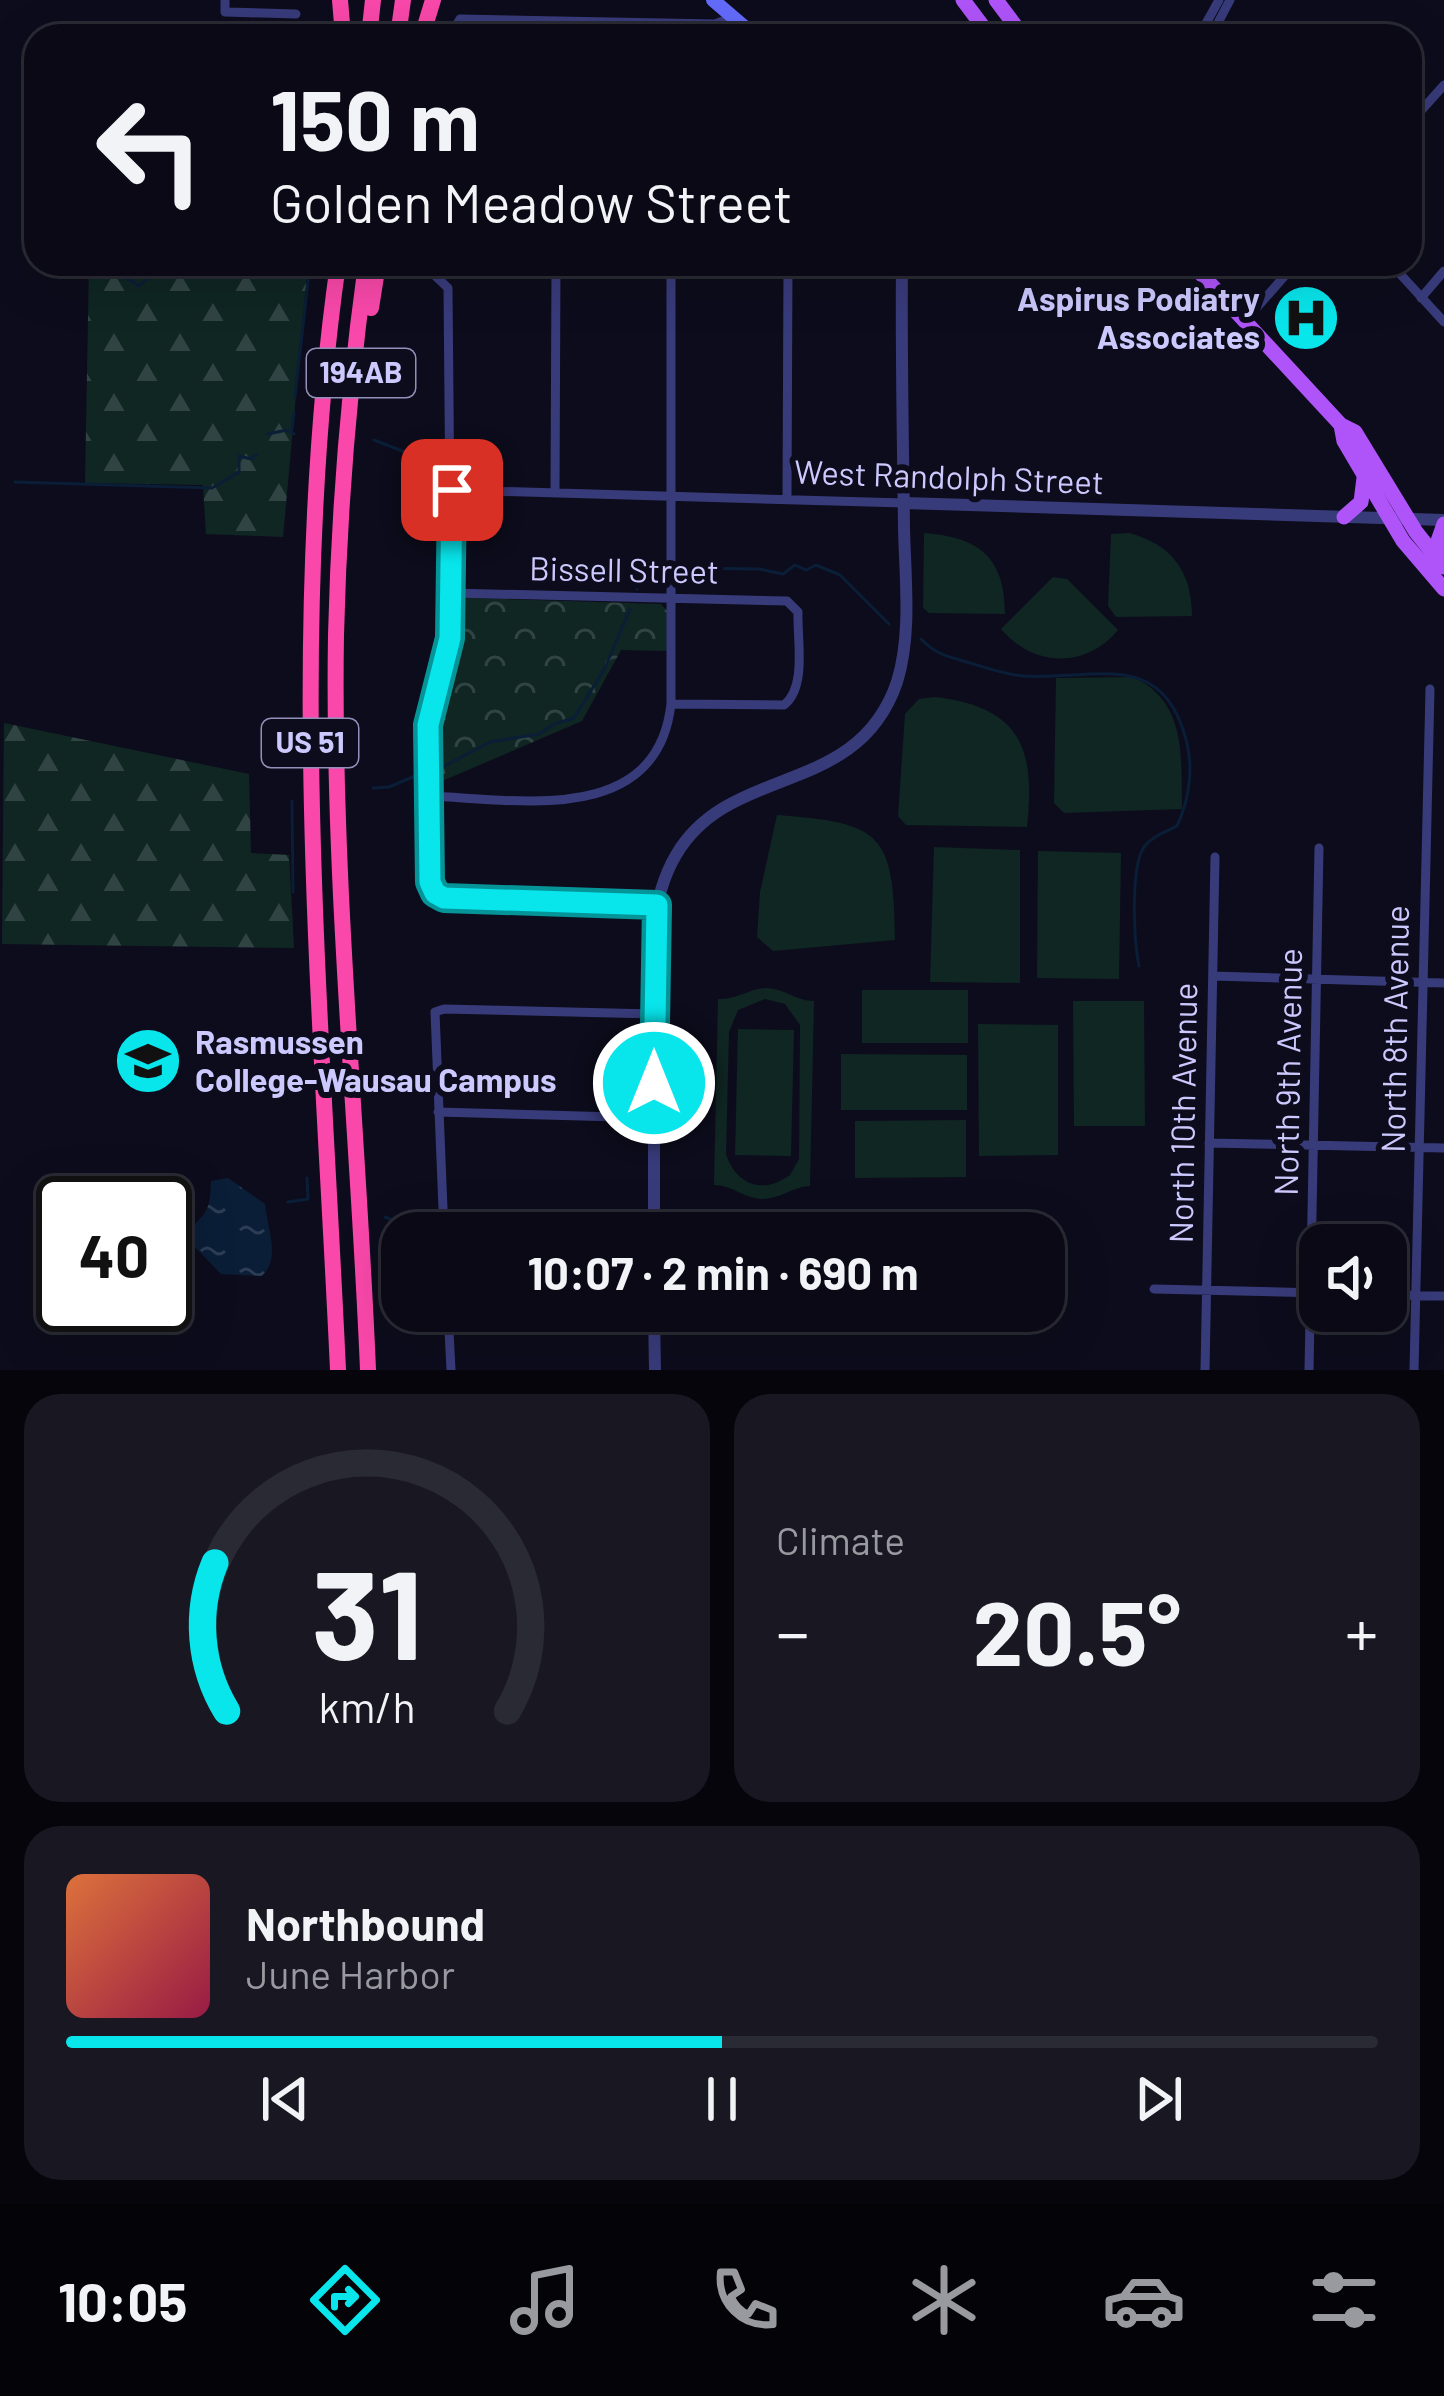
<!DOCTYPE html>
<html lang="en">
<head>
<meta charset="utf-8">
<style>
	:root { --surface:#0a0915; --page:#181722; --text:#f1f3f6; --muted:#999aa0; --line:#2a2a34; --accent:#08e5eb }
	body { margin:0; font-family:Barlow,sans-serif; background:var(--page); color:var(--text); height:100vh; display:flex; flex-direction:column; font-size:45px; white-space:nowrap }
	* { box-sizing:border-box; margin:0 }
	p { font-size:39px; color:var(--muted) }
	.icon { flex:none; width:66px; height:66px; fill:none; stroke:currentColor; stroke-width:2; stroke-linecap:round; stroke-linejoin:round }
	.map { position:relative; height:1370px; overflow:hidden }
	.panel { display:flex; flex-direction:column; gap:24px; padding:24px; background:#06050c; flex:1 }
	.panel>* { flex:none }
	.banner { position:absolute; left:24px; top:24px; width:1398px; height:252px; border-radius:36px; box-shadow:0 12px 48px #0002,0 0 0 3px var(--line); background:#0a0915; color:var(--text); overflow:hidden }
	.controls { position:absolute; left:1299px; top:1224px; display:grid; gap:24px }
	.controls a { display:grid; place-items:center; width:108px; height:108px; border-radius:24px; background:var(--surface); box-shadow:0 12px 48px #0002,0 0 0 3px var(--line); font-size:60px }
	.speed { position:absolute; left:36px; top:1176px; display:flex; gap:24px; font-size:60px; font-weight:700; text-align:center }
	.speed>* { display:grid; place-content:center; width:156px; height:156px; border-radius:50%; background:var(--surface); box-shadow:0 12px 48px #0002,0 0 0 3px var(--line); line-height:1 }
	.speed .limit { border:6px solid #111; border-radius:18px; background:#fff; color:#111 }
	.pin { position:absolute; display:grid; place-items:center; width:102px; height:102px; color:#fff; margin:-51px; border-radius:24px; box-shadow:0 6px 18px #0006 }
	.me { position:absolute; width:132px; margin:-66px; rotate:0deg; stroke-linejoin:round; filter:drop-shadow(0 0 9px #0008) }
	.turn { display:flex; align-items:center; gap:42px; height:252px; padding:0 48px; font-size:54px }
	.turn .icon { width:156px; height:156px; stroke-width:2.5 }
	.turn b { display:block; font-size:84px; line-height:102px }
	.big { font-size:90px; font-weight:700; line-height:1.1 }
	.panel .widget { flex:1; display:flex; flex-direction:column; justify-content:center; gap:18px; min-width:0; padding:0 42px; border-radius:36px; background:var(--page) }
	.panel .dial { align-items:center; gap:0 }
	.dial svg { height:312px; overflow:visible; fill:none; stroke:var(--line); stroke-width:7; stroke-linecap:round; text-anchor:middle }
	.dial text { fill:var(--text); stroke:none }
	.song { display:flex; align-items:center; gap:36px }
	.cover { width:144px; height:144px; border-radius:18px; background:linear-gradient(135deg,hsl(20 70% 55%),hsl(340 70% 35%)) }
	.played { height:12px; border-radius:6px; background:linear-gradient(90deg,var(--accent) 50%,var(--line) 50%) }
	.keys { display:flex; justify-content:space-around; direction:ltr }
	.heat { display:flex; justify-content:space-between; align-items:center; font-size:66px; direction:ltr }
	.panel .tiles { flex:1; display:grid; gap:24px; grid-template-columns:1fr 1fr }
	.widget:last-child { grid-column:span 2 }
	.trip { position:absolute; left:381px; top:1212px; width:684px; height:120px; border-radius:36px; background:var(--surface); box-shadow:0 12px 48px #0002,0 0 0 3px var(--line); font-weight:700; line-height:120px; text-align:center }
	.tabs { display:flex; height:192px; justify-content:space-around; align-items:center; background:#040408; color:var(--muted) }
	.tabs .icon { width:84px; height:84px }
	.tabs .on { color:var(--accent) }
	.tabs b { font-size:54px; color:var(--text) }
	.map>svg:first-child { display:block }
	.grass { fill:#0f2623; fill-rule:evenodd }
	.forest { fill:url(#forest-firs) }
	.park { fill:url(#park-crowns) }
	.water { fill:url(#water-ripples) }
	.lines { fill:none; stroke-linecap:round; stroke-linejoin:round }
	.stream { stroke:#0a1e37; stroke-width:3 }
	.minor { stroke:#383b7a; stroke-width:9 }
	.tertiary { stroke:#383b7a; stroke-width:12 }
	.secondary { stroke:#636bfa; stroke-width:14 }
	.primary { stroke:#af54f9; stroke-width:15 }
	.motorway { stroke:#f948aa; stroke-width:16 }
	.route-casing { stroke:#059599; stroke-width:30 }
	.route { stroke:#08e5eb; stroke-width:21 }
	.labels { text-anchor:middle; stroke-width:12; stroke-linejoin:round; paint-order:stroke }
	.shield { fill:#0d0c1c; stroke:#9290ba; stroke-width:3 }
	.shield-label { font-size:30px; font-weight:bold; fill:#cbc9fd }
	.poi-label { font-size:33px; font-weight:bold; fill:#cbc9fd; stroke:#0d0c1c; text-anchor:end }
	.street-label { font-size:33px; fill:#cbc9fd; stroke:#0d0c1c }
</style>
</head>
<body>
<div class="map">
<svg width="1444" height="1370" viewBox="0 0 1444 1370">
	<defs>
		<pattern id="forest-firs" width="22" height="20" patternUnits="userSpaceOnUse" patternTransform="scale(3)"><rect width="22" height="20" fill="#0f2623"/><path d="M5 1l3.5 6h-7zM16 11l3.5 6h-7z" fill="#314444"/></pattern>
		<pattern id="park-crowns" width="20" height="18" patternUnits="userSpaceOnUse" patternTransform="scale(3)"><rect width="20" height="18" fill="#0f2623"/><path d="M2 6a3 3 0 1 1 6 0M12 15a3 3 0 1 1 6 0" fill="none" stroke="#314444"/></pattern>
		<pattern id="water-ripples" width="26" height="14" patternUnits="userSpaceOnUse" patternTransform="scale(3)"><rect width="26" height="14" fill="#0a1e37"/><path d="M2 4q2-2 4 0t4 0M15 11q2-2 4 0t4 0" fill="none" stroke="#2c3d55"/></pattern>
	</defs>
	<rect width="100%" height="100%" fill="#0d0c1c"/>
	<path class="grass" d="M924,533C979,537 1005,557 1005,614L929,613L923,608Z
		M1129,533C1171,544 1192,571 1192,616L1116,617L1108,606L1111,534Z
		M1053,577L1067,579L1118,630C1086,669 1033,667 1001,629Z
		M1133,677C1187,702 1181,756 1182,809L1064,813L1054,803L1056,678Z
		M935,697C1019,707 1036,746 1027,827L906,825L898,816L905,714L919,699Z
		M777,815C882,823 894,833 895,940L773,951L757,937L760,892Z
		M934,847L1020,850V983L930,982Z
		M1038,851L1121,853L1119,979L1037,978Z
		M765,988C784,988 796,1001 814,1001L810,1186C792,1187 780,1199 762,1199C743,1198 732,1185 714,1185L718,999C736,1000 747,990 765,988ZM765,999L785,1004L800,1025L799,1159L790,1175C763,1195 736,1185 726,1154L729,1032L738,1010Z
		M862,990H968V1043H862Z
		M1073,1001H1144L1145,1126H1074Z
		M978,1024L1058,1025V1155L979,1156Z
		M738,1029L794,1030L791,1156L735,1155Z
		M841,1054L967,1055V1110H841Z
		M966,1120V1177L855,1178V1121Z"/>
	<path class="forest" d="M89,264H308L283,537L206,534L203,485L85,483Z
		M4,723L249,774L251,853L289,855L294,948L2,944Z"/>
	<path class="park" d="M466,598L661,604L667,611V651L621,650L582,721L433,785L434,720L455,650L458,601Z"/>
	<path class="water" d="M228,1178L265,1204C267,1228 281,1258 262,1276L221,1274L188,1240C195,1212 211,1225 211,1181Z"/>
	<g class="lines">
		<path class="stream" d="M76,264C97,274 123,273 139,286L156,271L168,276L179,265L218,264
			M406,264L411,265
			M295,396L310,264
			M292,429L294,413
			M268,434L287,430L294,434
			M374,440L405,452L441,450
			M15,482L212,488L239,472V456L251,459L257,455
			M684,568L759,569L783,574L795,565L806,570L816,565L840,575L889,624
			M637,589L649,567L664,565
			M921,639C934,652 942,655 960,660C981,666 1001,674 1023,676C1090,681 1160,647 1185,736C1194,765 1190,798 1177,826C1166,832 1152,836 1144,847C1130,868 1134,942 1139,966
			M439,769L490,742L539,734L554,724L574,718L605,668L630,609
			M373,788L389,787L415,776
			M292,801L293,892
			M288,1202L308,1199L307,1178
			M385,1217L395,1221L434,1218
			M424,1219L427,1233
			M388,1255L402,1248"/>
		<path class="minor" d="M225,0V12L296,14
			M450,36L460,19L715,24L733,17
			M1199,36L1219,0
			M1211,36L1230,0
			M1410,123L1444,85
			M423,264L448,288L451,626C448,655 436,680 430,708C423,741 423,856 432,888L444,899L657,905
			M1391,264L1444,322
			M1421,298L1444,271
			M1246,320L1295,264
			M452,490L904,503
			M555,493L556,264
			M787,498L788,264
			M452,593L787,601L798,612C797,640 807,687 784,705L671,704
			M428,796C515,799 657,828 671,704V264
			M1213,976L1444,983
			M438,1112L654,1118
			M1209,1143L1444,1148
			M443,1215L654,1219
			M444,1233L435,1012L444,1009L654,1014
			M1154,1289L1320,1293
			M1386,1295L1444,1296
			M448,1311L451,1370
			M448,1318L655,1322
			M1205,1370L1215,857
			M1309,1370L1319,848
			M1414,1370L1430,689"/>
		<path class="tertiary" d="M904,503L1444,520
			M654,1233C654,1175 654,1118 654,1060C654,995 641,914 676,855C731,762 857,799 897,682C912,634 905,577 904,528C903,440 901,352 902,264
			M654,1311L655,1370"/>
		<path class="secondary" d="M713,0L755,36"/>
		<path class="primary" d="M963,0L990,36
			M996,0L1023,36
			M1192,264L1341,425L1355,432L1416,532L1444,567
			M1341,425L1344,441L1403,541L1444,589
			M1344,517L1361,502L1364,478
			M1444,524L1437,544L1444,557"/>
		<path class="motorway" d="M340,0L343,36
			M369,36L373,0
			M398,36L403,0
			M422,36L433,0
			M366,264C349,387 339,511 336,635C332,880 358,1126 368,1370
			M371,308L378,264
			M338,1370C321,1001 286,631 338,264"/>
	</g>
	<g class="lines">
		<defs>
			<path id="route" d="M452,490L450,638L428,725L430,882L435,893L444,898L657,905L654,1083"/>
		</defs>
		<use href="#route" class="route-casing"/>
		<use href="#route" class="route"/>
	</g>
	<defs>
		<symbol id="hospital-disc" viewBox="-11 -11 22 22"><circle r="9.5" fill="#08e5eb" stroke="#0d0c1c"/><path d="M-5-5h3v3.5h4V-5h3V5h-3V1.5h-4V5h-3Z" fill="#111"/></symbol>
		<symbol id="university-disc" viewBox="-11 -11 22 22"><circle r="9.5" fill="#08e5eb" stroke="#0d0c1c"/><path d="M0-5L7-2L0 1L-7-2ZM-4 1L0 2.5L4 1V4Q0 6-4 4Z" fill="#111"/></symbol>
	</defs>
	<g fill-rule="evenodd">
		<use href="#hospital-disc" x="1268" y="280" width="76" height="76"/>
		<use href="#university-disc" x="110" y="1023" width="76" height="76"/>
	</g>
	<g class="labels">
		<g class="shield">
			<rect x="307" y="349" width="108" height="48" rx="9"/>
			<rect x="262" y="719" width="96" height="48" rx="9"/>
		</g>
		<g class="shield-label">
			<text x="361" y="383">194AB</text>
			<text x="310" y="753">US 51</text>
		</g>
		<g class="poi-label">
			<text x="1260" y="311">Aspirus Podiatry<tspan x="1260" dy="38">Associates</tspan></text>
			<text x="195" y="1054" text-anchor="start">Rasmussen<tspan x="195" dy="38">College-Wausau Campus</tspan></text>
		</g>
		<g class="street-label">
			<text transform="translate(949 477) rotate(2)" y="12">West Randolph Street</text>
			<text transform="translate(624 570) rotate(1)" y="12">Bissell Street</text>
			<text transform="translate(1395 1029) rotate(-89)" y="12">North 8th Avenue</text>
			<text transform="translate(1288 1072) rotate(-89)" y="12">North 9th Avenue</text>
			<text transform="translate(1183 1113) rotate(-89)" y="12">North 10th Avenue</text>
		</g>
	</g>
</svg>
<div class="controls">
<a><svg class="icon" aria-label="sound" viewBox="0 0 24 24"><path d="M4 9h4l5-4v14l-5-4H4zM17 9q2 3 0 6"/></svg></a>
</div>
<div class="speed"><div class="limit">40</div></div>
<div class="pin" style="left:452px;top:490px;background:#d93025"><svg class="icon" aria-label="arrive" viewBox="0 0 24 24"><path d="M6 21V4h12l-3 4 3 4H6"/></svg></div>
<svg class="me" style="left:654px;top:1083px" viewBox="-20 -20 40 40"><circle r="17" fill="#08e5eb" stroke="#fff" stroke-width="3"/><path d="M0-11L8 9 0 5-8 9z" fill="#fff"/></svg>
<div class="trip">10:07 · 2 min · 690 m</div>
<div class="banner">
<div class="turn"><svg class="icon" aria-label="left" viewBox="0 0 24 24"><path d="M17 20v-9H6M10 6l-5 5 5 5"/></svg><div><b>150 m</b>Golden Meadow Street</div></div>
</div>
</div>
<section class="panel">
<div class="tiles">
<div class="widget dial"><svg viewBox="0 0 100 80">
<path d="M14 69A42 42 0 1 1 86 69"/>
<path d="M14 69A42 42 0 0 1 11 31" stroke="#08e5eb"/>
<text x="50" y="56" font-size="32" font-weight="700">31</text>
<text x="50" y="72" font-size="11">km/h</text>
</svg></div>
<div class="widget"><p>Climate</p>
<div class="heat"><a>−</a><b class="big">20.5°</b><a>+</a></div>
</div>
<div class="widget">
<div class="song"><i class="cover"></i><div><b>Northbound</b><p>June Harbor</p></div></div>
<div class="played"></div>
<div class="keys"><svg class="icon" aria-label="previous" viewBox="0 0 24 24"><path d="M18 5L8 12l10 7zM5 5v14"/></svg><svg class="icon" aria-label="pause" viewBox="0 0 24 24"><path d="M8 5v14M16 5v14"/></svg><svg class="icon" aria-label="next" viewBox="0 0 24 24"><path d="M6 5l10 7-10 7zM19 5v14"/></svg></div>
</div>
</div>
</section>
<nav class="tabs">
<b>10:05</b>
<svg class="icon on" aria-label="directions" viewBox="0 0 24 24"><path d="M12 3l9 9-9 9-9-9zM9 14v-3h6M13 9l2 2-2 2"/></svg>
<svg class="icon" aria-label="music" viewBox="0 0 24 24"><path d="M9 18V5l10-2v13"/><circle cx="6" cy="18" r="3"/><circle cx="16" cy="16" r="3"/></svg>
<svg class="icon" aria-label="phone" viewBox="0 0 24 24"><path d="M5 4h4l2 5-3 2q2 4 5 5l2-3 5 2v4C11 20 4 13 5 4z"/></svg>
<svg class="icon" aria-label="climate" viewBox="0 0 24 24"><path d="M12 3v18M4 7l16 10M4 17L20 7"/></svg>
<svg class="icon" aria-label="car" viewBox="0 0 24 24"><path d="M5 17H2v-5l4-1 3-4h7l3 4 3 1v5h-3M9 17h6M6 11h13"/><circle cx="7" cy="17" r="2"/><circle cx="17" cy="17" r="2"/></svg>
<svg class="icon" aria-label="filters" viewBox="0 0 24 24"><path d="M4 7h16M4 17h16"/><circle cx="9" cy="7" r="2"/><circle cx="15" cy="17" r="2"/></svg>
</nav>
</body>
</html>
